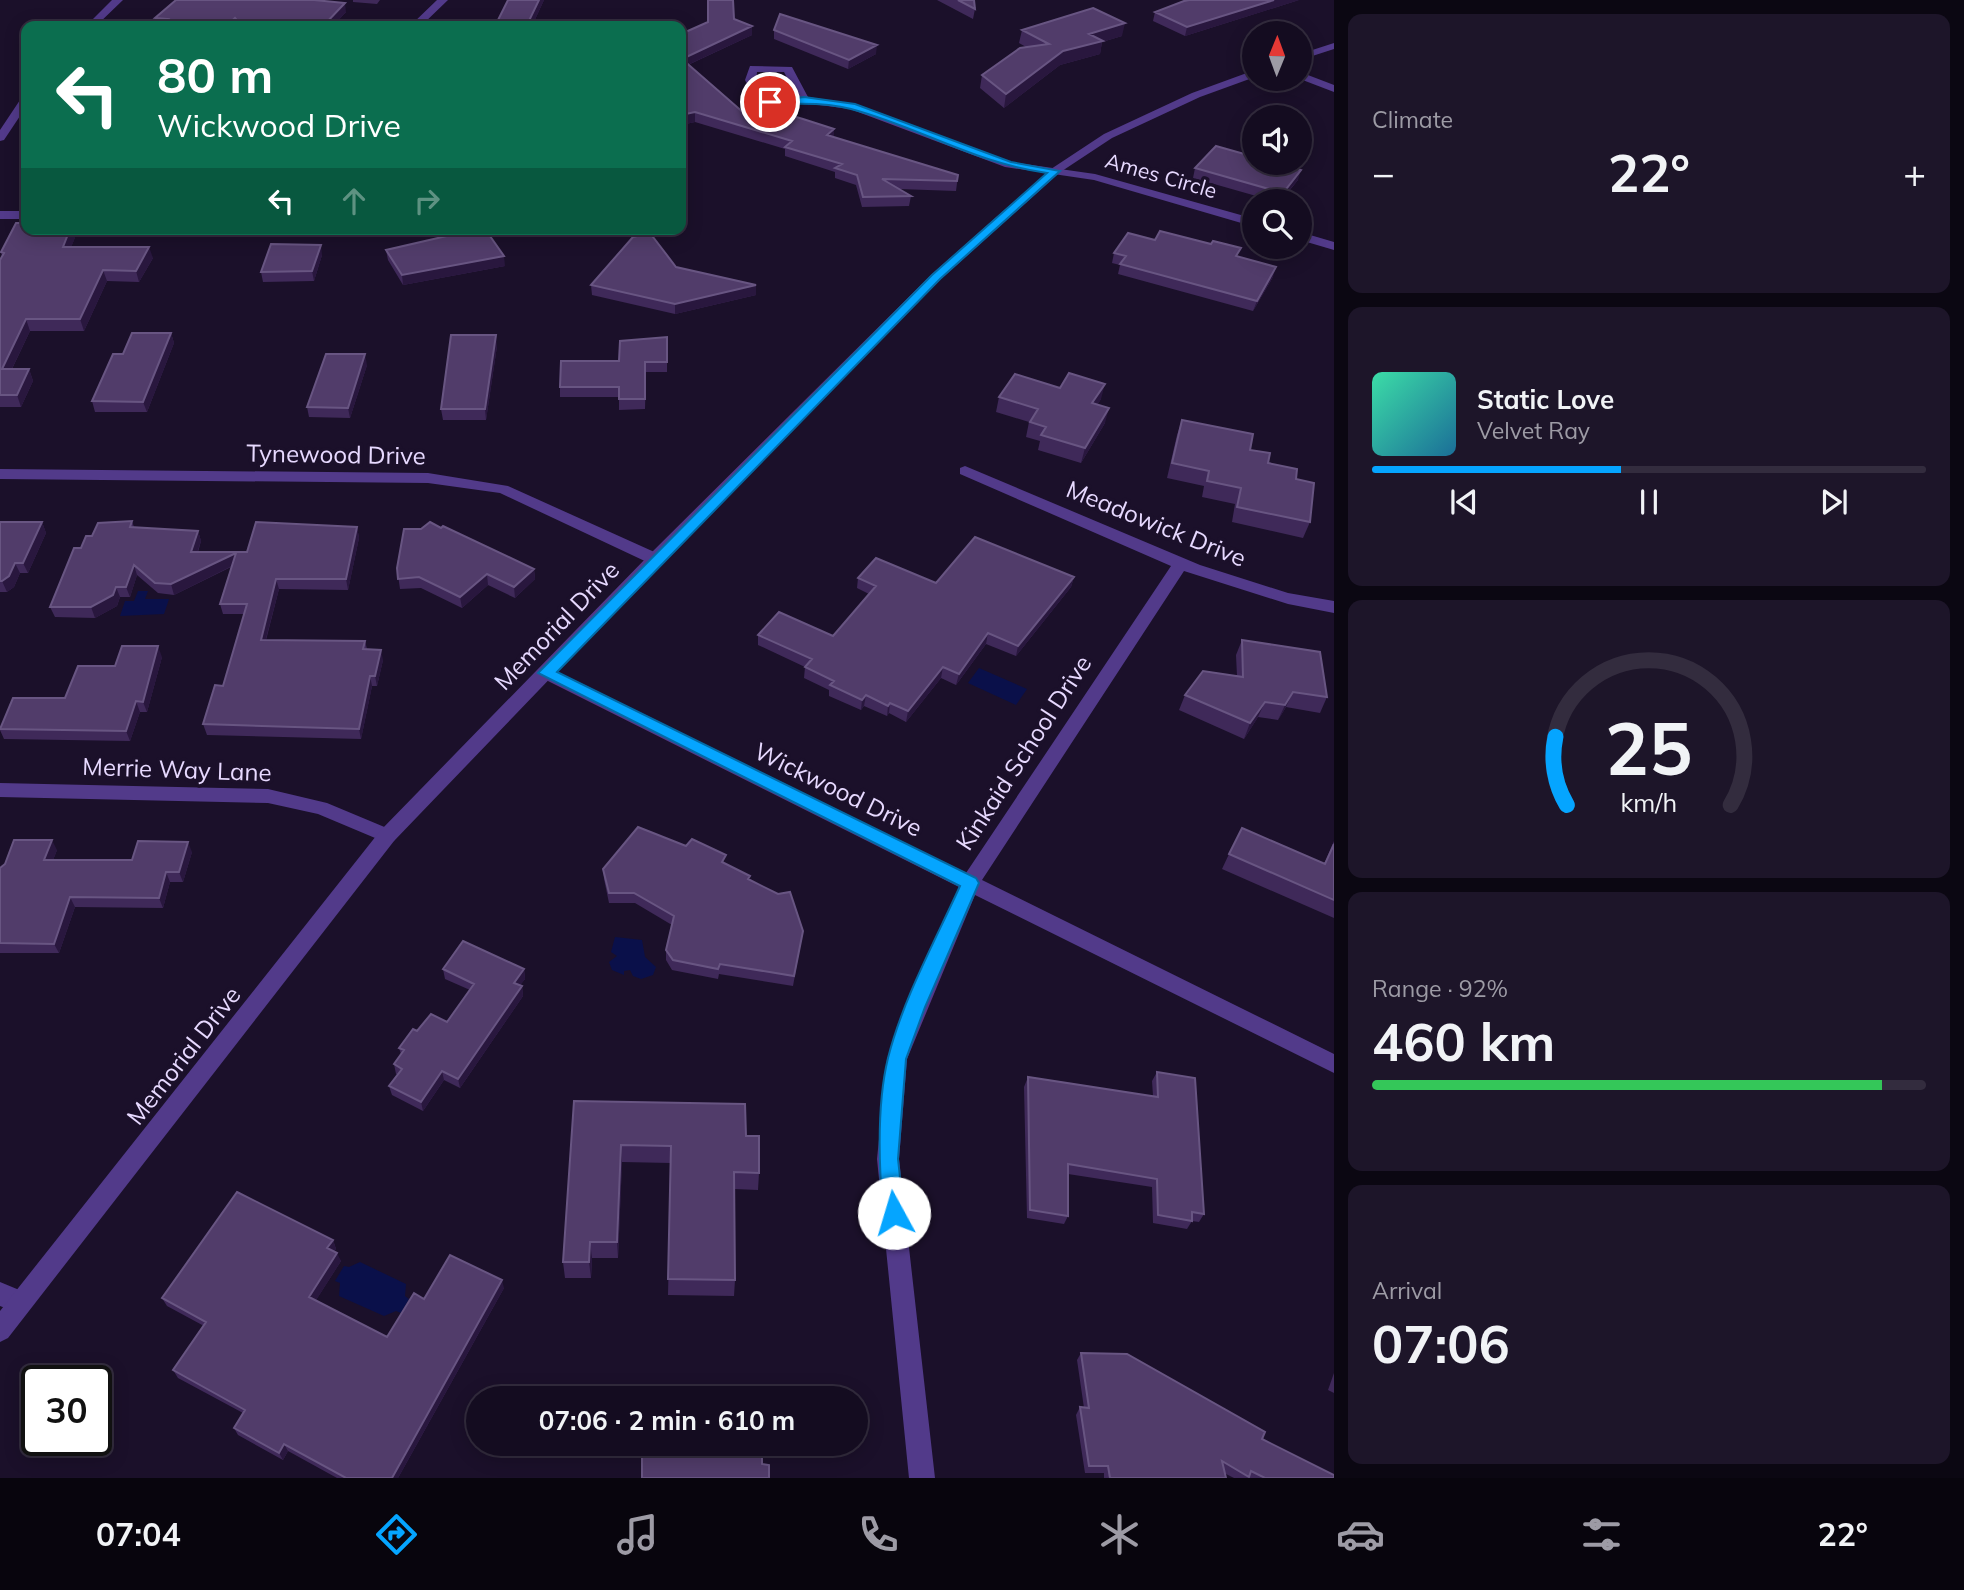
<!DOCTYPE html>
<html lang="en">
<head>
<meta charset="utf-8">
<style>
	:root { --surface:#140c20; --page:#1d1529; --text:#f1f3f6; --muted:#9d9ba5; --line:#332c3e; --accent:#05a5ff }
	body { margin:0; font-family:Mulish,sans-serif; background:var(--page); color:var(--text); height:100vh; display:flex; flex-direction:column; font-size:26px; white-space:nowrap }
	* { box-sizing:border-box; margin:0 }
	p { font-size:23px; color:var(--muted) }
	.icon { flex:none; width:38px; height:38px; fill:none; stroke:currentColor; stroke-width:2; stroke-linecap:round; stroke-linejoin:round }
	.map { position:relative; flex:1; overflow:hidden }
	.side { display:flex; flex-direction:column; gap:14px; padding:14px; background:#0b0712; width:630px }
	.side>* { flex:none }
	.guide { position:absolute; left:21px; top:21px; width:665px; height:214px; border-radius:14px; box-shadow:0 4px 18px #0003,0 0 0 2px var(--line); background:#0b6e4f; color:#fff; overflow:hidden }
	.needle { width:46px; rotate:1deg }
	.fabs { position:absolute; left:1242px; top:21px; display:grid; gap:14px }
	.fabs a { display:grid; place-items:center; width:70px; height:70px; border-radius:50%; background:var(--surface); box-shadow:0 4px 18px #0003,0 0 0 2px var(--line); font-size:35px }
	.speed { position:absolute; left:21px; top:1365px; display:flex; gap:14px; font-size:35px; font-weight:700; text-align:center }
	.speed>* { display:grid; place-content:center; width:91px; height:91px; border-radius:50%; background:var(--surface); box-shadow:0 4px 18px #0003,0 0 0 2px var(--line); line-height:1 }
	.speed .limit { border:4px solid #111; border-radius:10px; background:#fff; color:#111 }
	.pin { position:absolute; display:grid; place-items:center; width:60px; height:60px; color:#fff; margin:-30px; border:4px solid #fff; border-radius:50%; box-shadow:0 2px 7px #0007 }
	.me { position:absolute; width:77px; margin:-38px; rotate:354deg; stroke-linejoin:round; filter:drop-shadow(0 0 5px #0008) }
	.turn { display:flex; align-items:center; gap:24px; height:147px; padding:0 21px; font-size:32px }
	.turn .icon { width:91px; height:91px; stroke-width:2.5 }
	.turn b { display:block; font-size:49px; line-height:60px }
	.lanes { display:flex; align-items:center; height:66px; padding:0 21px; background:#0003; justify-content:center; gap:35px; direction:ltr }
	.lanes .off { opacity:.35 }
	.big { font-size:52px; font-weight:700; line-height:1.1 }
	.side .tile { flex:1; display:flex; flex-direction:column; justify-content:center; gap:10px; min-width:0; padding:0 24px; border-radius:14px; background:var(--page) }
	.side .dial { align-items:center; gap:0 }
	.dial svg { height:182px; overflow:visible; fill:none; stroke:var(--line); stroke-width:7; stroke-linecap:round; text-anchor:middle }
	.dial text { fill:var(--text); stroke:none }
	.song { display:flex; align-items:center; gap:21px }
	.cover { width:84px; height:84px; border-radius:10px; background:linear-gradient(135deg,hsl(160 70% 55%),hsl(200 70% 35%)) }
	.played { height:7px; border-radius:4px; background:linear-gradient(90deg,var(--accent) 45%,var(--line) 45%) }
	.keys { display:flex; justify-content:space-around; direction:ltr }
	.heat { display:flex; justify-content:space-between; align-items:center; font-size:38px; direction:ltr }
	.charge { height:10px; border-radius:5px; background:linear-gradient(90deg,#34c759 92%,var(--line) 0) }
	.trip { position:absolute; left:466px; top:1386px; width:402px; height:70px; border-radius:35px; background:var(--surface); box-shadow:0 4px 18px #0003,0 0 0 2px var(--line); font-weight:700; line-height:70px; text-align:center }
	.tab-bar { display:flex; height:112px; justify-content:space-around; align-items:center; background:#08050d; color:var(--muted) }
	.tab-bar .icon { width:49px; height:49px }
	.tab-bar .current { color:var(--accent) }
	.tab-bar b { font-size:32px; color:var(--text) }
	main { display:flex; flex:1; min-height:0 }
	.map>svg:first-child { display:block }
	.water { fill:#0a104a }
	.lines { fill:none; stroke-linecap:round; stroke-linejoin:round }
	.minor { fill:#523a8a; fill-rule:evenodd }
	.tertiary { fill:#523a8a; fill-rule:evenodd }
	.wall { fill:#3f2959 }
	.shaded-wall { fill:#29173e }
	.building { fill:#513c6a; stroke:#685582; stroke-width:2 }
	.route { fill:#05a5ff; stroke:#036ba6; stroke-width:2 }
	.labels { text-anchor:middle; stroke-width:7; stroke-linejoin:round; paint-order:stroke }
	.far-street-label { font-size:21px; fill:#e7d9ff; stroke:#1b102a }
	.street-label { font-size:24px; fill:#e7d9ff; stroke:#1b102a }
</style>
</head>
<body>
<main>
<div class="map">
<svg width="1334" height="1478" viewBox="0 0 1334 1478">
	<rect width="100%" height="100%" fill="#1b102a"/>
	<path class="water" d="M138,591H148L145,599H169L164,614L120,616L125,601H134Z
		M979,668L1027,689L1016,705L968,683Z
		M615,937L642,940L645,957L656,967L653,975L641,979L633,976L630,970L624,971V975L612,970L609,962L617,956L611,952Z
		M360,1262L406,1284L405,1296L409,1299L401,1313L396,1311L384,1316L339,1296L340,1283L335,1281L344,1266L349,1267Z"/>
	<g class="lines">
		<path class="minor" d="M112,0H123L96,26H86Z
			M437,0H448L421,26H410Z
			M750,66L792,67L808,97L856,104L1011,162L1095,174L1255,219V227L1094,180L1005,167L850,109L804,103L756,102L745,80ZM757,72H784L797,97H763L756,84Z
			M1300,72L1334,85V92L1300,79Z
			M26,96V107L4,140L0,141V130L22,97Z
			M0,211H26V219H0Z
			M1300,232L1334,242V250L1300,240Z
			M965,466L1200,565L1288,593L1334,601V613L1288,604L1184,571L982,880L1334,1054V1073L975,895L907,1059L899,1159L935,1478H909L877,1159L887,1059L959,887L540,677L538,673L540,669H552L966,873L1171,566L960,474V468Z
			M0,469L428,473L508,486L661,555L663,559L655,564L649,563L500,493L428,483L0,479Z
			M0,783L268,789L327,803L394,831L396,836L394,841L387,843L318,814L268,803L0,797Z
			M0,1282L29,1294L33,1302L29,1310L21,1314L0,1306Z"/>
		<path class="tertiary" d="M1334,43V49L1300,60V54Z
			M1255,70V77L1200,97L1112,138L1059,173L940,280L661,563L394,841L8,1338L0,1342V1311L380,831L649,555L932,274L1051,169L1104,134L1192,93Z"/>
	</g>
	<path class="wall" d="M353,0H380L377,4L353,2Z
		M508,0H544L532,26H497L496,24Z
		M937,0H974L975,9L973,19Z
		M1299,0L1185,36L1153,21L1155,12Z
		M346,12L333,26H157L155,18Z
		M734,19L752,35L688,65L753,121L834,129V137L958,175L956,191L899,189L911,196L909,206L862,207L856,185L835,178V172L785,156V149L695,122L681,125V34Z
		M774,30L876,54L848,69L774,39Z
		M1022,30L1122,36L1102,42L1100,54L1060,65L1004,108L980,88L982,75L1026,47L1019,43Z
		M1195,168L1298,180L1281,201H1274L1193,178Z
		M26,229H74L76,235L71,247L153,258L139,282L107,281L84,331H30L12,369H29L33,381L21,407H0V260L2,256L1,252Z
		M1155,240L1211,244L1238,257L1273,277L1253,311L1118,274L1120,265L1112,263L1114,253Z
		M386,250L505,266L403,285L388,260Z
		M322,255L314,281L263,282L261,272Z
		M676,267L756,285V295L675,314L592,295L591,285Z
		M171,333L174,343L147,412H95L92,401L123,354Z
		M667,337V372H646L645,409L619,410V397H560V387L619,361Z
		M497,346L486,420H443L441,409Z
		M367,365L350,418L309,417L307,407Z
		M999,397L1101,399L1097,405L1105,423L1081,463L1038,450L1040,441L1026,437L1029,422L996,412Z
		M1182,420L1250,450L1268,463L1296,479L1310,522L1303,538L1232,522L1235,504L1202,497L1204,486L1167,478L1177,435Z
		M132,521L134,527L198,531L201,541L198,552H247L357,527L359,538L348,590L279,589L266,640L365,641L367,649L383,660L377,686H372L361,739L207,735L203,724L223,686L244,614H223L220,604L231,567L174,595L158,593L137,575L130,597H120L117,606L95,618L55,617L50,607L92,536Z
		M0,522H42L46,533L28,573H20L14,587L7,592H0Z
		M397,568L534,569L535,579L515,598L488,585L462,608L421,588L400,589Z
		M1074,577L1071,587L1016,656L986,644L956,685L941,678L906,722L889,713L887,716L864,706L861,710L829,696V690L804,678L805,667L758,645V635L833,636L869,594L857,588L858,578L936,583Z
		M1242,640L1327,697L1320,713L1286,707L1278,720L1258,717L1244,739L1179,710L1185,695L1237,676L1236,655Z
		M162,657L147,712H140L130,741L4,739L0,730V727L65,698L115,666Z
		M1334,841V918L1222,869L1229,854L1324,864Z
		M57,850L53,860H132L192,852L183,882H170L163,908L75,907L59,953H0V868Z
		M726,864L750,881L803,931L793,986L719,974L718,979L672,970L666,960V950L672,925L635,903H609L604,879L603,869Z
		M443,969H524L525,979L520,985L522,986L523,996L460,1088L444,1080L423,1111L392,1095L389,1086L397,1074H396L394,1064L401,1054L399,1048L417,1031L447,1022L470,990L445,979Z
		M1157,1072L1204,1214L1199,1222L1192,1221L1187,1229L1153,1223L1152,1187L1068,1174V1216L1064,1224L1027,1218L1024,1087L1028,1077L1153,1096L1152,1081Z
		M574,1101L746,1136L759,1173L758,1190L734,1189L735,1280L734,1296L668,1295L671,1163L622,1162L618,1258H592L591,1278H565L563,1262Z
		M333,1240L336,1249L334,1251L341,1261L316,1300L387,1337L424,1299L504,1288L398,1478H337L288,1451L283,1460L238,1435L234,1428L243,1413L178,1378L173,1370L204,1326L167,1306L162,1298Z
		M1081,1353L1262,1439L1334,1478H1234L1224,1473L1226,1478H1104V1473H1085L1076,1415L1080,1407L1084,1408L1077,1360Z
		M1334,1373V1393L1328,1390Z"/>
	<path class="shaded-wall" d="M539,0H544L532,26H527Z
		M1274,0H1299L1185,36L1187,27Z
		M345,3L346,12L333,26H324V25Z
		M235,18L237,26H226Z
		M1125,23L1122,36L1102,42L1100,54L1060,65L1004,108L1006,94L1063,51L1089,34Z
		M752,26V35L681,68L682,59Z
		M877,45L876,54L848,69L849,60Z
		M695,112V122L681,125V115Z
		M834,129V138L827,135Z
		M1301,170L1298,180L1280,201L1283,193Z
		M70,229H74L76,235L67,258L63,247Z
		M321,245L322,255L314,281L312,271Z
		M149,247L153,258L139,282L136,271Z
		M504,256L505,266L403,285L402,275Z
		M1276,267L1273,277L1253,311L1257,301Z
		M103,270L107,281L84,331L80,319Z
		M756,285V295L675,314V304Z
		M26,319L30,331L6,381L2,369Z
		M171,333L174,343L147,412L143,402Z
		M496,335L497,346L486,420L485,409Z
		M365,354L367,365L350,418L348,408Z
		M29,369L33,381L21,407L17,395Z
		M1105,384L1101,399L1088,419L1092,403Z
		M1109,408L1105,423L1081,463L1085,448Z
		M42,522L46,533L28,573L23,563Z
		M357,527L359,538L348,590L346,579Z
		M198,531L201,541L194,562L191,552Z
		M236,553L238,563L174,595L171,584Z
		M15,563L20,573L14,587L7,592L2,581Z
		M134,565L137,575L130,597L126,587Z
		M534,569L535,579L515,598L514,587Z
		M487,574L488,585L462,608L460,597Z
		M1074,577L1071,587L1016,656L1018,646Z
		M276,579L279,589L263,650L261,640Z
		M116,587L120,597L117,606L95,618L91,607Z
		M988,633L986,644L956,685L959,674Z
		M158,646L162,657L147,712L143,702Z
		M381,650L383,660L377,686L375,676Z
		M943,667L941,678L906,722L908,711Z
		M370,676L372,686L361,739L359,729Z
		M1293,692L1286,707L1278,720L1285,705Z
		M866,695L864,706L861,710L862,700Z
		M136,701L140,712L130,741L126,731Z
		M1265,702L1258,717L1244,739L1250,723Z
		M890,703L889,713L887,716L888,706Z
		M52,840L57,850L49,870L44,860Z
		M188,842L192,852L183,882L179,872Z
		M166,872L170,882L163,908L159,898Z
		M70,897L75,907L59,953L54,944Z
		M524,969L525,979L515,992L514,983Z
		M522,986L523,996L460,1088L458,1079Z
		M442,1071L444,1080L423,1111L421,1102Z
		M621,1145L622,1162L618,1258L617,1242Z
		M333,1240L336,1249L331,1257L327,1248Z
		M590,1242L592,1258L591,1278L589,1262Z
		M337,1253L341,1261L313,1305L309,1297Z
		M502,1280L504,1288L398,1478H392Z
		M284,1444L288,1451L283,1460L279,1453Z"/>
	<path class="building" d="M176,0H314L345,3L324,25L325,26H242L235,18L226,26H160L168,19L155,18Z
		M508,0H539L527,25L496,24Z
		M708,0H733L734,19L752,26L682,59L753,121L767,111L773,110L803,119L834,129L827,135L958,175L957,181L882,179L911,196L863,197L857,175L835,168L842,164L785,147L792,141L695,112L681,115V34L708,22Z
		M958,0H974L975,9Z
		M1189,0H1274L1187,27L1155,12L1184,1Z
		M1093,8L1125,23L1089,34L1103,41L1063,51L1006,94L982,75L1020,48L1049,44L1022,30Z
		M780,14L877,45L849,60L774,30Z
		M1216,146L1255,157V163H1275L1301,170L1283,193L1195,168Z
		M16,223H26V229H70L63,247H149L136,271L103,270L80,319H26L2,369H29L17,395H0V260L4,253L1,252Z
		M477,229H485L504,256L402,275L386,250Z
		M1160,231L1211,244L1213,241L1241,248L1236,256L1276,267L1257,301L1120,264L1126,256L1114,253L1128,233L1155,240Z
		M650,233L676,267L756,285L675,304L591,285L633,237Z
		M271,244L321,245L312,271L261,272Z
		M132,333H171L143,402L92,401L113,354H123Z
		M451,335H496L485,409H441Z
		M667,337V362H645V399H619V387H560L561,361H619L620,341Z
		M326,354H365L348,408L307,407Z
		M1069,373L1105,384L1092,403L1109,408L1085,448L1041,435L1046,427L1030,422L1038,409L999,397L1015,374L1060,388Z
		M1182,420L1253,434L1250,450L1270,453L1268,463L1297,469L1296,479L1314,483L1310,522L1237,507L1241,488L1207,481L1209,471L1172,463Z
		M132,521L130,527L198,531L191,552H247L256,522L357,527L346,579H276L261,640L365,641L363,649L381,650L375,676H370L359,729L203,724L215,685L223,686L247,604H220L236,553L171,584L155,583L134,565L126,587H116L113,595L91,607H50L74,548H81L86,536H92L98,523Z
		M0,522H42L23,563H15L9,576L2,581H0Z
		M430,522L441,528L443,526L534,569L514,587L487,574L460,597L419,577L398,579L397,568L404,529H421Z
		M975,537L1074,577L1018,646L988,633L959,674L943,667L908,711L890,703L888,706L866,695L862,700L830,685L834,681L805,667L812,659L758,635L779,612L833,636L876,586L858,578L876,558L936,583Z
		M1242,640L1320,652L1327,697L1293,692L1285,705L1265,702L1250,723L1185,695L1203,671L1243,677Z
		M122,646H158L143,702L136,701L126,731L0,729L13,698H65L78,666H115Z
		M638,827L686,846L692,839L726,855L722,862L750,876L748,879L778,894L790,892L803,931L794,976L720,964L718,969L673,960L666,950L674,916L634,893H609L603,869Z
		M1242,828L1325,864L1334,844V900L1229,854Z
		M14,840H52L44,860H132L138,841L188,842L179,872H166L159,898L70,897L54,944L0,943V868L5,864Z
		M463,941L524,969L514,983L522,986L458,1079L442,1071L421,1102L389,1086L402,1069L394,1064L404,1050L399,1048L413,1029L417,1031L431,1014L447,1022L474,984L443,969Z
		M1157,1072L1195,1078L1204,1214L1192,1212V1221L1158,1215L1157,1179L1068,1164V1216L1030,1210L1028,1077L1158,1097Z
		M574,1101L745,1104L746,1136H759V1173L734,1172L735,1280L668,1279L671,1146L621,1145L617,1242H590L589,1262H563Z
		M237,1192L333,1240L327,1248L337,1253L309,1297L387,1337L414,1293L424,1299L450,1255L502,1280L392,1478H346L284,1444L279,1453L234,1428L245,1410L173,1370L206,1322L162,1298Z
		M1081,1353L1127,1354L1265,1432L1262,1439L1334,1475V1478H1265L1251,1471L1249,1477L1222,1461L1226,1478H1110L1108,1466H1089L1080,1407L1089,1408Z
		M642,1446H762V1464L769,1465V1478H642Z"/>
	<path class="route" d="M804,97L855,104L1011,162L1060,171L940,279L557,672L976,878L979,883L925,1007L906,1059L898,1159L904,1213L901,1220L894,1222L886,1220L883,1213C879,1167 877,1103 888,1058C903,999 935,941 960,886L538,673L932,275L1047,173C974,163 919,127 851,109C825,102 796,103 770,105L765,102Z"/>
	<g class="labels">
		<g class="far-street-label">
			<text transform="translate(1161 176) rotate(16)" y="7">Ames Circle</text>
		</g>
		<g class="street-label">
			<text transform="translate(336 455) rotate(1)" y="8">Tynewood Drive</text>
			<text transform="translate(1156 524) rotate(22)" y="8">Meadowick Drive</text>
			<text transform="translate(557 626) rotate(-46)" y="8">Memorial Drive</text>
			<text transform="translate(1024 753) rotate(-57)" y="8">Kinkaid School Drive</text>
			<text transform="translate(177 770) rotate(2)" y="8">Merrie Way Lane</text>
			<text transform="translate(838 790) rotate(26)" y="8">Wickwood Drive</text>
			<text transform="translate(184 1056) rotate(-52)" y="8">Memorial Drive</text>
		</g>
	</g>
</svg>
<div class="fabs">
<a><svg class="needle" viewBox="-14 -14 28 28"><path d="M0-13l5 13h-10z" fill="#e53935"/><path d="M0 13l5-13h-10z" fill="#9d9ba5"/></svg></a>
<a><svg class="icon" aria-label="sound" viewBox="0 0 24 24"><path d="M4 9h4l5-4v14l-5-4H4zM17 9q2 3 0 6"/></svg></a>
<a><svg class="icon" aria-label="search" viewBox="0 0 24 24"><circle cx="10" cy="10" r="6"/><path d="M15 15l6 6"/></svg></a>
</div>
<div class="speed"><div class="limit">30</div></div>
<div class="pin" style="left:770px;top:102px;background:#d93025"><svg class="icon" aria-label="arrive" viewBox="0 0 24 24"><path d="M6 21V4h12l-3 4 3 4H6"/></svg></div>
<svg class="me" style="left:894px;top:1213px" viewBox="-20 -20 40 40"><circle r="19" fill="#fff"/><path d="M0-13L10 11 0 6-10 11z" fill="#05a5ff"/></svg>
<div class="trip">07:06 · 2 min · 610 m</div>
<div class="guide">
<div class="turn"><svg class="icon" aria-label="left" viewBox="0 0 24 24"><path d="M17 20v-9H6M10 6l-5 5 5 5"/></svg><div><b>80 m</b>Wickwood Drive</div></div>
<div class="lanes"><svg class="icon" aria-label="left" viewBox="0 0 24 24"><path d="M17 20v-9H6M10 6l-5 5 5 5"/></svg><svg class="icon off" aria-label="ahead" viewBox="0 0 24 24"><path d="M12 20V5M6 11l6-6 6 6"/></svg><svg class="icon off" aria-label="right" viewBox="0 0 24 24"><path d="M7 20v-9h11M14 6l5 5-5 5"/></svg></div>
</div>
</div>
<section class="side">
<div class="tile"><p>Climate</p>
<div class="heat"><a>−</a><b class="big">22°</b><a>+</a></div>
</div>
<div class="tile">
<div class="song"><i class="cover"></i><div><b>Static Love</b><p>Velvet Ray</p></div></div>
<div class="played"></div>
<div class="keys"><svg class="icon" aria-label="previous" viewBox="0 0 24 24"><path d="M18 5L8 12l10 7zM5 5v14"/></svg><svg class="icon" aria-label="pause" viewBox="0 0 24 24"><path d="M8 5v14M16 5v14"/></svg><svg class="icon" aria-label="next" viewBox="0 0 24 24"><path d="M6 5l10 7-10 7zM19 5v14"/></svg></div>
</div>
<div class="tile dial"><svg viewBox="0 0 100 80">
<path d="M14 69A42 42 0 1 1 86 69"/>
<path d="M14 69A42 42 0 0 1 9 39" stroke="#05a5ff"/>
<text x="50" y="56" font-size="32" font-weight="700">25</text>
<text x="50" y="72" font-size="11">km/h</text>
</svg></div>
<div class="tile"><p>Range · 92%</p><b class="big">460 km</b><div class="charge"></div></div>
<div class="tile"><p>Arrival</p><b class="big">07:06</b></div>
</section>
</main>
<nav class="tab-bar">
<b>07:04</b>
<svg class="icon current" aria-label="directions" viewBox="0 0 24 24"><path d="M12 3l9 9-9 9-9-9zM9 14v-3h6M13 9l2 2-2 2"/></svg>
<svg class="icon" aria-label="music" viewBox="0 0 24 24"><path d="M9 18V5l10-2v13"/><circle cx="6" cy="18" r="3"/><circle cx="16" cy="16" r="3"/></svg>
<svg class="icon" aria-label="phone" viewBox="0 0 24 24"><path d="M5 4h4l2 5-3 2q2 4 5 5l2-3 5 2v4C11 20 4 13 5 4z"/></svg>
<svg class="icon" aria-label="climate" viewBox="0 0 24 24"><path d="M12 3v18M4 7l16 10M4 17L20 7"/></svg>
<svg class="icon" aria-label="car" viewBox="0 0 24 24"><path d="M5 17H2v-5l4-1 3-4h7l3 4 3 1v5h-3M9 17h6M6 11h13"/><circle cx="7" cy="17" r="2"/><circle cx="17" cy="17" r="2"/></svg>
<svg class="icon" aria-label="filters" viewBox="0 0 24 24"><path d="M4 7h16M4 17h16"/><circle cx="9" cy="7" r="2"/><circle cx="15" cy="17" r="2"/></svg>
<b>22°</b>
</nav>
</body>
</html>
